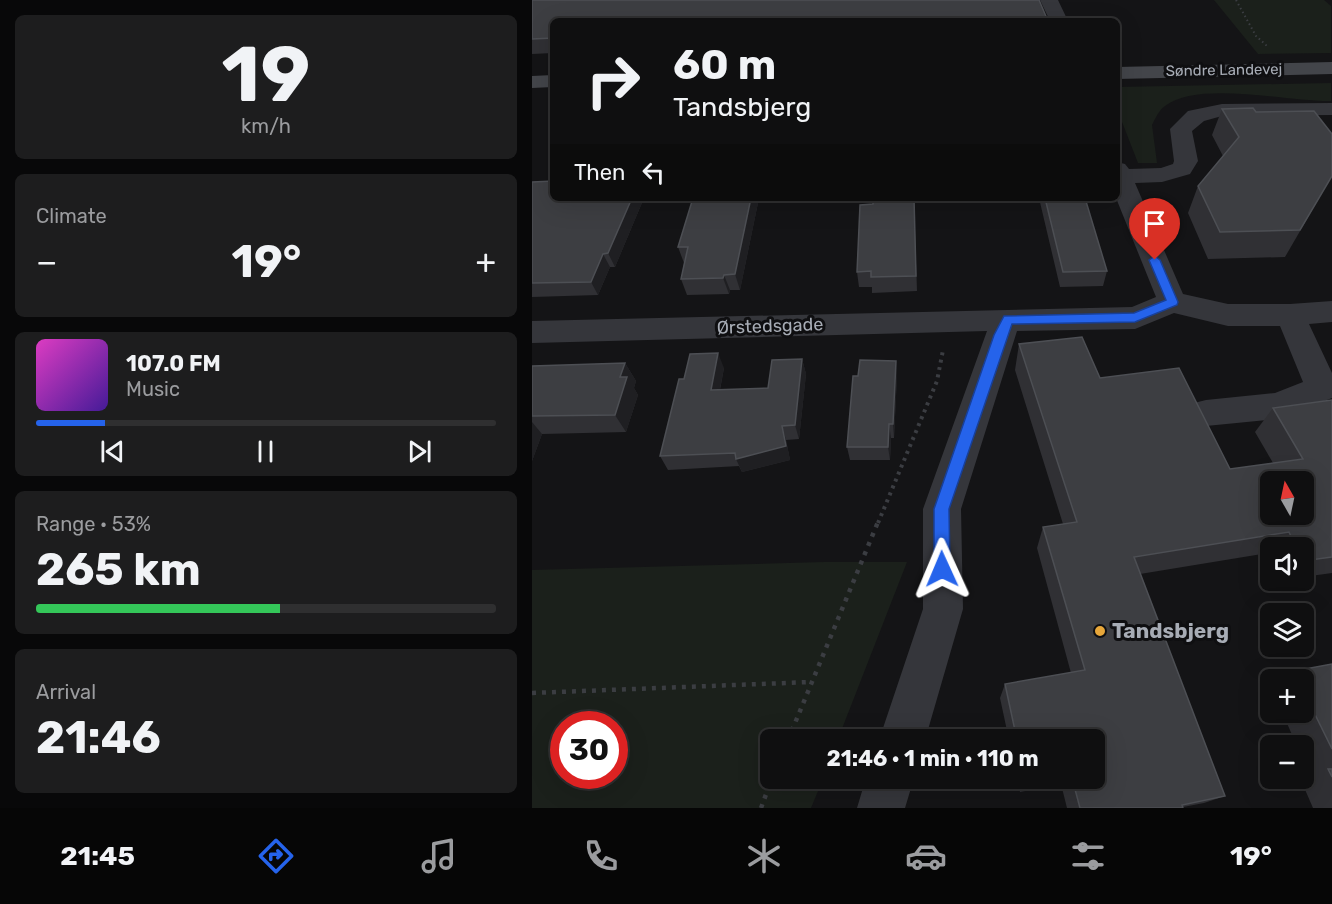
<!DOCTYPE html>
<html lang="en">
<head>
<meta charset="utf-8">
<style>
	:root { --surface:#0f0f10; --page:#1d1d1e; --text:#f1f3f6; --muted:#9b9c9f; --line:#2f2f30; --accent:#2563eb }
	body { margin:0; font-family:Rubik,sans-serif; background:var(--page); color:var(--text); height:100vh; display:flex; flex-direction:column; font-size:22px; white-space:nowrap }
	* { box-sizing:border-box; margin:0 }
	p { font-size:20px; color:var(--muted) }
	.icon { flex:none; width:33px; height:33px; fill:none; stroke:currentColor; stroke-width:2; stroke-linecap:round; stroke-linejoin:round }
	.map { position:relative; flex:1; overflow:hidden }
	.drawer { display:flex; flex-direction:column; gap:15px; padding:15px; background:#080809; width:532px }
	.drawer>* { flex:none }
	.top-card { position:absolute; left:18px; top:18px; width:570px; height:183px; border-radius:9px; box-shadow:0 6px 24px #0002,0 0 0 2px var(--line); background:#0f0f10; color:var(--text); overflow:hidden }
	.needle { width:39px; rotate:351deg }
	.buttons { position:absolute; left:728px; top:471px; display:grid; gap:12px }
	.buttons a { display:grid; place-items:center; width:54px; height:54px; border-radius:9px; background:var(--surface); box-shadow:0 6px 24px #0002,0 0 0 2px var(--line); font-size:30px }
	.speed { position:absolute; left:18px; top:711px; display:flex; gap:12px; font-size:30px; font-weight:700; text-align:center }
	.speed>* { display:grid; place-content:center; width:78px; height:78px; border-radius:50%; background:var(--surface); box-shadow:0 6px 24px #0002,0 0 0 2px var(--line); line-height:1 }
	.speed .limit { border:9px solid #d22; background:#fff; color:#111 }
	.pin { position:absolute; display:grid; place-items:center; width:51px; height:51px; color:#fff; margin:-62px -26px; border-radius:50% 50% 50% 0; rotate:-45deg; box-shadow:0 0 6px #0007 }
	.pin .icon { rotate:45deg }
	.me { position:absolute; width:66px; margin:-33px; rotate:359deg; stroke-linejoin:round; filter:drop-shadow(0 0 4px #0008) }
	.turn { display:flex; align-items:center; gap:21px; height:126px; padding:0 24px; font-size:27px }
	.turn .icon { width:78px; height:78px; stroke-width:2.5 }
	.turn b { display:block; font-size:42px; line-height:51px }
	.then { display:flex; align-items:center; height:57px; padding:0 24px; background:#0003; gap:12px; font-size:22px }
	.big { font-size:45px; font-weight:700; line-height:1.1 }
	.drawer .card { flex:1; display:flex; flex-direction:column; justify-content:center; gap:9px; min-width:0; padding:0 21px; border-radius:9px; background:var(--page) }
	.drawer .dial { align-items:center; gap:0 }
	.dial b { font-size:78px; line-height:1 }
	.song { display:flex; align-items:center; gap:18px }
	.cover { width:72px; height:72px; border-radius:9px; background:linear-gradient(135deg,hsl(310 70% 55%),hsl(260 70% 35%)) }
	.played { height:6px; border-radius:3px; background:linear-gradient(90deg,var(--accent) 15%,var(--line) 15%) }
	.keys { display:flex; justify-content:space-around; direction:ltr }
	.heat { display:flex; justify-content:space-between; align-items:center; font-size:33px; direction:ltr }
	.charge { height:9px; border-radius:4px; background:linear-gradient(90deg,#34c759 53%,var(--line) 0) }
	.trip { position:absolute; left:228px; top:729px; width:345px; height:60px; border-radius:9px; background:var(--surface); box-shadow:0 6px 24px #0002,0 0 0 2px var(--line); font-weight:700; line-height:60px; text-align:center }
	.menu { display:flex; height:96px; justify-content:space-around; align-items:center; background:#060606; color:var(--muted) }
	.menu .icon { width:42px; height:42px }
	.menu .selected { color:var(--accent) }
	.menu b { font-size:27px; color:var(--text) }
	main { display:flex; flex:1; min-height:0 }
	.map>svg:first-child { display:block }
	.green { fill:#1b201b; fill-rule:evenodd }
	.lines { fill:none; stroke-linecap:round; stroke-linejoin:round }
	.path-far2 { stroke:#3b3d42; stroke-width:2; stroke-dasharray:1.5 3; stroke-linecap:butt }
	.path-far1 { stroke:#3b3d42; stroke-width:4; stroke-dasharray:3 4.5; stroke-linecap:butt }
	.path { stroke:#3b3d42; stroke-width:4.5; stroke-dasharray:4 6; stroke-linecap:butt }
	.street { fill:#35363b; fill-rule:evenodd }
	.secondary { fill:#43454a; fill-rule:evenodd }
	.wall { fill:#303034 }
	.shaded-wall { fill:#1f1f22 }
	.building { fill:#3d3e42; stroke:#4d4f54; stroke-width:1.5; fill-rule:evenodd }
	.route { fill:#2563eb; stroke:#184099; stroke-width:1.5 }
	.poi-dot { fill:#e8a73a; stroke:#0f0f11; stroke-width:2 }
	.labels { text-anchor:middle; stroke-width:6; stroke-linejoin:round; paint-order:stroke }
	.far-street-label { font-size:15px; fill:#a7acb5; stroke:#0f0f11 }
	.street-label { font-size:18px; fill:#a7acb5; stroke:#0f0f11 }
	.near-poi-label { font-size:21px; font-weight:bold; fill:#a7acb5; stroke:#0f0f11; text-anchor:start }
</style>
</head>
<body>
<main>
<section class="drawer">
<div class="card dial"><b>19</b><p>km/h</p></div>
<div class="card"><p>Climate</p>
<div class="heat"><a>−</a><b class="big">19°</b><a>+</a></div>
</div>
<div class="card">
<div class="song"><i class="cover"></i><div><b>107.0 FM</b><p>Music</p></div></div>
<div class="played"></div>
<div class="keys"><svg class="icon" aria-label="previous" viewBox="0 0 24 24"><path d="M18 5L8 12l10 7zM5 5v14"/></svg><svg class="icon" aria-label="pause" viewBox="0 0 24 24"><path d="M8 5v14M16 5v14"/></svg><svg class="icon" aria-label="next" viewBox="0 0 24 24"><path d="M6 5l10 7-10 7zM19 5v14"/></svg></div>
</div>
<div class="card"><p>Range · 53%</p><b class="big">265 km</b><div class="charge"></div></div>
<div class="card"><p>Arrival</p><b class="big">21:46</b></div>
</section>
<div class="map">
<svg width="800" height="808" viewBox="0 0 800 808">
	<rect width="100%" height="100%" fill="#141416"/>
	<path class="green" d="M682,0H792L799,6V53L726,54Z
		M799,83V101C757,102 666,80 633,106C627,110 623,119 620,125L625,163H606L585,109V87Z
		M292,562H375L306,739L238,740V778L291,779L279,808H0V570ZM32,724H82V776H32Z"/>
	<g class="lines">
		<path class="path-far2" d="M704,0L724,36L735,46"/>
		<path class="path-far1" d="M346,523L405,381L411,350"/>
		<path class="path" d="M0,693L279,682
			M256,740L346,522
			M229,808L240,778"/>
		<path class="street" d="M508,0H526L536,21H518Z
			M800,103V115L690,116L672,121L660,131L666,161L658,174L630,182L603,183L651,294L696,304H758L800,301V322L777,324L800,373V398L745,419L674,426L662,423L657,413L662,403L674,400L743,393L771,382L748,326H696L642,313L603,329L485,331L429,509L431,609L393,740H347L391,609V509L455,331L0,343V321L600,307L624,297L584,198L585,162L593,164L597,169L629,168L641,164L642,161L638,129L656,111L690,104Z
			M334,778H382L373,808H325Z"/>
		<path class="secondary" d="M800,62V74L585,79V67Z
			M21,75V87L0,88V76Z"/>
	</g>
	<path class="wall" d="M0,0L21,21V53L0,54Z
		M690,109L724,112L800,176L753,257L676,259L656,213L666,186L691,156L680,135Z
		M0,182L21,198H112L83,267H78L66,295L0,297Z
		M161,198H227L208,290H198L197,294L155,295L149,279L152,263L146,247Z
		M382,198L385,291L340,293V287H327L325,272L341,204Z
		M507,198H553L575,271L571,286L528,287Z
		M487,344L568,378L698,469L741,463L723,432L741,408L800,400V573L771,577V548H738V558L736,553L608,574L693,796L672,803L651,807V808H535L529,784L488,792L485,778H562V740H477L468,698L473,684L539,673L505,548L511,527L531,524L483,370Z
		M270,359L274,374L267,439L254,440L258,460L210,472L207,466L136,470L128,456L152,379L192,368L188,390L236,388Z
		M93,363L104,381L102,388L106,395L94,432L10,434L0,461V366Z
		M365,375L362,438H359L358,460H318L315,447Z
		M800,664V808H781L768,778H771V777L779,774L771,758V746H765L750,712H771V680H749L762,671Z"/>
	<path class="shaded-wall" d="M100,198H112L83,267L76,253Z
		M219,198H227L208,290L203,274Z
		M71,254L78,267L66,295L59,282Z
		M192,275L198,290L197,294L191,278Z
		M186,353L192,368L185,404L179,390Z
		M270,359L274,374L267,439L263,425Z
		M364,361L365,375L362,438L361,424Z
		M93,363L104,381L102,388L106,395L94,432L83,415L88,377Z
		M0,422L10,434L0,461Z
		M357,424L359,438L358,460L356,447Z
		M250,426L254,440L258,460L210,472L204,459Z"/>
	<path class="building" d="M0,0H507L516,21H21V38L0,39Z
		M721,108L724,112L782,111L800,134V176L768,230L688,232L666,186L707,137L690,109Z
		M21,181V198H100L76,253L71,254L59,282L0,283V182Z
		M161,198H219L203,274L192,275L191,278L149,279L156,247H146Z
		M341,198H382L384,276L339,277V271L325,272L328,205L341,204Z
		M513,198H553L575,271L531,272Z
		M550,337L568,378L647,368L698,469L771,459L741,408L800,400V557L771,561V548H764L757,532L602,557L693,796L650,805L651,808H548L540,778H562V740H485L473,684L553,670L511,527L545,522L487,344ZM738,482H771V514H738Z
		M186,353L179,390L236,388L240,360L270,359L263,425L250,426L254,446L204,459L203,453L128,456L147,379H152L158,354Z
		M328,360L364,361L361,424H357L356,447H315L321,376H326Z
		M93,363L88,377H95L83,415L0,416V366Z
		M800,664V749L771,690V680H766L762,671Z
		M796,769H800V777Z
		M493,778H526L495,784Z"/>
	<path class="route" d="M623,256L628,260L646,302L645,305L603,322L480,324L417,509L418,569L416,574L410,576L404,574L402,569V509L462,335L472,316L602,313L634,300L617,260Z"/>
	<circle class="poi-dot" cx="568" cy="631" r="6"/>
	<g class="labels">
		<g class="far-street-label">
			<text transform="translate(692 70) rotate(-1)" y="5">Søndre Landevej</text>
		</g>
		<g class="street-label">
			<text transform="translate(238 326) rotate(-2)" y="6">Ørstedsgade</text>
		</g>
		<g class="near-poi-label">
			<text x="580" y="638">Tandsbjerg</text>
		</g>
	</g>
</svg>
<div class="buttons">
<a><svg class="needle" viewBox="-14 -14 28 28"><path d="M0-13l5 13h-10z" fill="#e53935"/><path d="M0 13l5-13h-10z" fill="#9b9c9f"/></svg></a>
<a><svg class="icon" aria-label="sound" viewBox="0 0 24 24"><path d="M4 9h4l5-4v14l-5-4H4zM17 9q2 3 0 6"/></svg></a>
<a><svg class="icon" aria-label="layers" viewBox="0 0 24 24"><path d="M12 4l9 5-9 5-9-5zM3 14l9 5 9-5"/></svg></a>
<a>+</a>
<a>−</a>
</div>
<div class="speed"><div class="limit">30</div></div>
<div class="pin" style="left:623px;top:260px;background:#d93025"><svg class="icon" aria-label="arrive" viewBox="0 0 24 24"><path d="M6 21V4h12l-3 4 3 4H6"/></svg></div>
<svg class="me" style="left:410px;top:569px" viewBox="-20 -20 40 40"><path d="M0-17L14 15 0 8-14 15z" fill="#2563eb" stroke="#fff" stroke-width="4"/></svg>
<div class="trip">21:46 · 1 min · 110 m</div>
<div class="top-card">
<div class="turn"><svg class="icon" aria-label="right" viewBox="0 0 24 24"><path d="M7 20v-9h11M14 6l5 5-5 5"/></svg><div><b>60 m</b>Tandsbjerg</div></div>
<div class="then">Then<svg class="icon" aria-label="left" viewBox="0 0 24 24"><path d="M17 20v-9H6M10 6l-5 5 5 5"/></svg></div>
</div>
</div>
</main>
<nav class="menu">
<b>21:45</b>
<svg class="icon selected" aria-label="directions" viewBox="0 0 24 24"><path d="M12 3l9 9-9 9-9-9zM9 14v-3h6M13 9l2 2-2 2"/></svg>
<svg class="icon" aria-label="music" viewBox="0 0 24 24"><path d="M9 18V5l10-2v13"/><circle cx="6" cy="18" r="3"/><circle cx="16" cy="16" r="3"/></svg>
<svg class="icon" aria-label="phone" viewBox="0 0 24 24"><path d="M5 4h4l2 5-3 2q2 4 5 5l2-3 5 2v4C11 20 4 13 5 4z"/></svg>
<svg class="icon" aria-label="climate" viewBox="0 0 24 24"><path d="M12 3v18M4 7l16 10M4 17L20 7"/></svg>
<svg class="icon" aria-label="car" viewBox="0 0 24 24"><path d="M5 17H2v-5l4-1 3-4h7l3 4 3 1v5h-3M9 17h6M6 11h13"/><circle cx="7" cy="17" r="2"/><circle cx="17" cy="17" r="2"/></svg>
<svg class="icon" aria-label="filters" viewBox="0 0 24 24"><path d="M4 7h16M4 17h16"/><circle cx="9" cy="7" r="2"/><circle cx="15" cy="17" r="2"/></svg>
<b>19°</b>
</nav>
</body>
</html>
